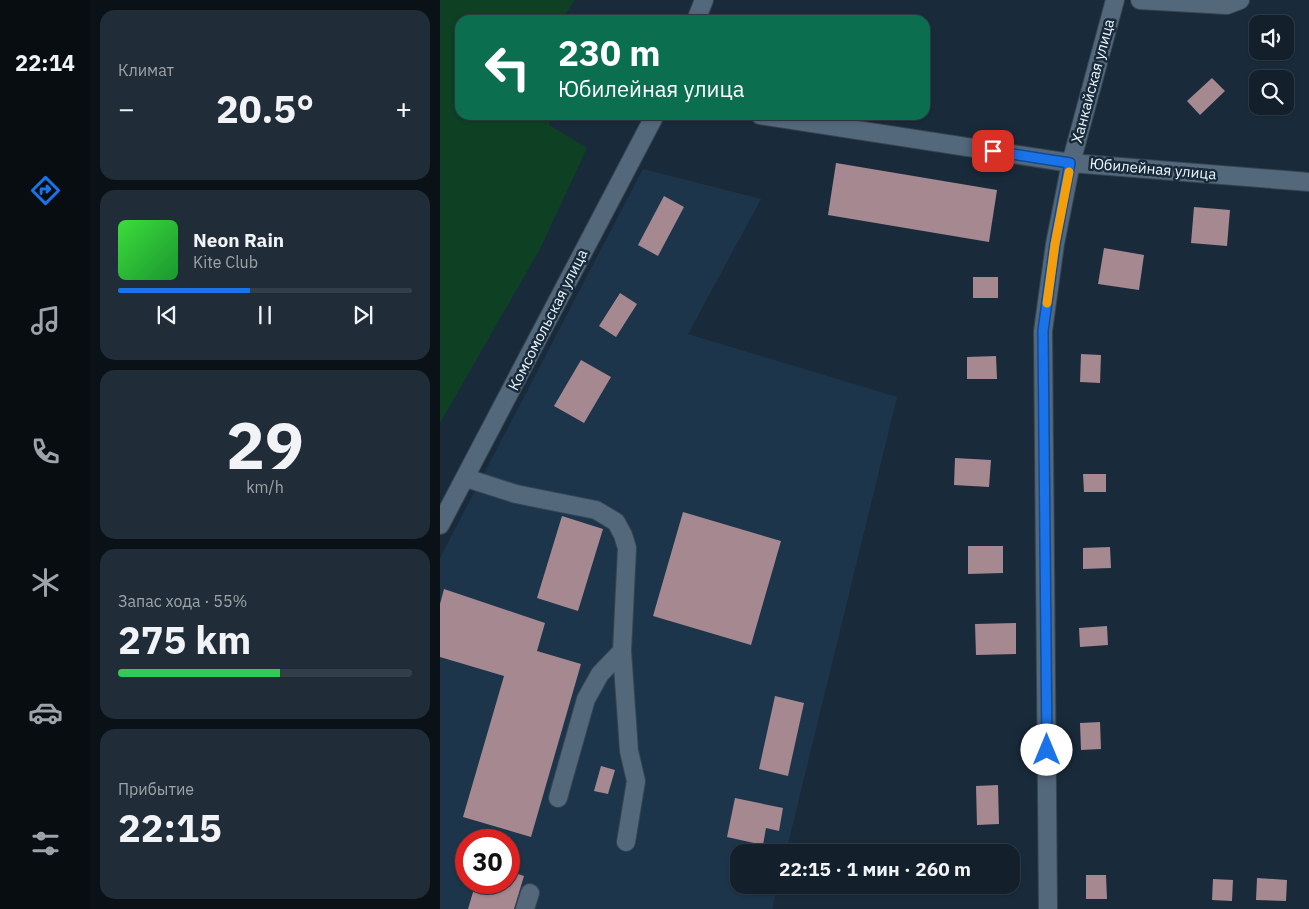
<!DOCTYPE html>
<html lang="ru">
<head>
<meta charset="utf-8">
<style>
	:root { --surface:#13202c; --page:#202d38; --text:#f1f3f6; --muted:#9da3a9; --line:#323e48; --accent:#1a73e8 }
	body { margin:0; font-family:"IBM Plex Sans",sans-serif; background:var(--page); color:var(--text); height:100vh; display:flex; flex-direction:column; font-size:19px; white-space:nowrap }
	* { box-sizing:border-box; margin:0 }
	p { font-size:16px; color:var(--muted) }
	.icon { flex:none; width:28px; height:28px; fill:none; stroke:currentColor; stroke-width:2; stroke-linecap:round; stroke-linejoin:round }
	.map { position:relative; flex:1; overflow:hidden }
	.panel { display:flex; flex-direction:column; gap:10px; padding:10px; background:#0a1218; width:350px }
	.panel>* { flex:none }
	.hud { position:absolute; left:15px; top:15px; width:475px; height:105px; border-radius:15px; box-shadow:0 1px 4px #0004,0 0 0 1px var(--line); background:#0b6e4f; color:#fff; overflow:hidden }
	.tools { position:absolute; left:809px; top:15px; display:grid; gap:10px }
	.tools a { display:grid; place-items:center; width:45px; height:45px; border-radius:10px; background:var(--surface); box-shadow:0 1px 4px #0004,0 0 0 1px var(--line); font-size:25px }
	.speed { position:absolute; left:15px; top:829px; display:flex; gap:10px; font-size:25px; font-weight:700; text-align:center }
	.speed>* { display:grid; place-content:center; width:65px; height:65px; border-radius:50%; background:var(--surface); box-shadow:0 1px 4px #0004,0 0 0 1px var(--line); line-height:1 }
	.speed .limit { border:8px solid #d22; background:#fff; color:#111 }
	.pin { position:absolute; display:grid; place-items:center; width:42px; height:42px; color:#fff; margin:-21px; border-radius:10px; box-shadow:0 2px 8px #0006 }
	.me { position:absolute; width:55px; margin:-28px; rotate:0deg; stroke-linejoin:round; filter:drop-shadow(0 0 4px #0008) }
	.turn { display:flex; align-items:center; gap:18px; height:105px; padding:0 20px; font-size:22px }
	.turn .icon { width:65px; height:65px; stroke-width:2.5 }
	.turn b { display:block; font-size:35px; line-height:42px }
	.big { font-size:38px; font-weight:700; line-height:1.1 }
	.panel .card { flex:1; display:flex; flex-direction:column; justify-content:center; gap:8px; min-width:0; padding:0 18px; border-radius:15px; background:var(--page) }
	.panel .dial { align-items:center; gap:0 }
	.dial b { font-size:65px; line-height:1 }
	.song { display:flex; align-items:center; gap:15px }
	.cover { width:60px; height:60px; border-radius:8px; background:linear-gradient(135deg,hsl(120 70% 55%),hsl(130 70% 35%)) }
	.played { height:5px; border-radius:2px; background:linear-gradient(90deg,var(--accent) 45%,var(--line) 45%) }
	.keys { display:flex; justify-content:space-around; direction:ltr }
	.heat { display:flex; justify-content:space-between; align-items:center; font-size:28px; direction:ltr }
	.charge { height:8px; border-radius:4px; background:linear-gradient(90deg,#34c759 55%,var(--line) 0) }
	.trip { position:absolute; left:290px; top:844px; width:290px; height:50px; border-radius:15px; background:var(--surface); box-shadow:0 1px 4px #0004,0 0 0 1px var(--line); font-weight:700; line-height:50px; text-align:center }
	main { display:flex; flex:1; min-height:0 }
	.tab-bar { display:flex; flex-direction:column; width:90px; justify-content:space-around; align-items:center; background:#080d12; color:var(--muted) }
	.tab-bar .icon { width:35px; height:35px }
	.tab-bar .active { color:var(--accent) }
	.tab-bar b { font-size:22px; color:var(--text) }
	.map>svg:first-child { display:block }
	.built { fill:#1d354a; fill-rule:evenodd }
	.green { fill:#0e4024 }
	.building { fill:#a68891 }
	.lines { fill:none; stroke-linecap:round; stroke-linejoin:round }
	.minor-casing { stroke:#364552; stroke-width:20 }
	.minor { stroke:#54687b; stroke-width:18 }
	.route-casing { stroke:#114b97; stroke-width:12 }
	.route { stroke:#1a73e8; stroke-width:9 }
	.slow { stroke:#f59e0b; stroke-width:9 }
	.labels { text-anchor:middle; stroke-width:5; stroke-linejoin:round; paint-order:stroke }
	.street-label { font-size:15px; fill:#ecf6fe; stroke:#192b3b }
</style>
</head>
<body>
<main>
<nav class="tab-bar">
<b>22:14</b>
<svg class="icon active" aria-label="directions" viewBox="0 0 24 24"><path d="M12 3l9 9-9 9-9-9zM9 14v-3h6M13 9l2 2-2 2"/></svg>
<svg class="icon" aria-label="music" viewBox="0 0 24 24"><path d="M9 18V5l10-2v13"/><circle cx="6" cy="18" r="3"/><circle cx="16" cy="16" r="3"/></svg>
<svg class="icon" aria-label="phone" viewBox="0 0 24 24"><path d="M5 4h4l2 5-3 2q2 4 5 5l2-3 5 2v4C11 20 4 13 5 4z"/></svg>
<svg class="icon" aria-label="climate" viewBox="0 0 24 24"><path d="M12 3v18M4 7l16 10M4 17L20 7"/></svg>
<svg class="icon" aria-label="car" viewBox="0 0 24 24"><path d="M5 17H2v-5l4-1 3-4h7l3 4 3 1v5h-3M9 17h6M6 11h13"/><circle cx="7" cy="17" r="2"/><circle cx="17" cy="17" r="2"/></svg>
<svg class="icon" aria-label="filters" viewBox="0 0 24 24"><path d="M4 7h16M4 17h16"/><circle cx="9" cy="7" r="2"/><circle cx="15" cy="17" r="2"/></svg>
</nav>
<section class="panel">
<div class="card"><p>Климат</p>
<div class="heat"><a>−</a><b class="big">20.5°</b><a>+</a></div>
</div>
<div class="card">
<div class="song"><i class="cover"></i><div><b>Neon Rain</b><p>Kite Club</p></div></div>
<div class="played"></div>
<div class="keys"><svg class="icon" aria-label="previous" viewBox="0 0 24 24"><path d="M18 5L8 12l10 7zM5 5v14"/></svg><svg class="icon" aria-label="pause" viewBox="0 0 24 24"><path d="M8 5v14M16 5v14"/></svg><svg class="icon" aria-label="next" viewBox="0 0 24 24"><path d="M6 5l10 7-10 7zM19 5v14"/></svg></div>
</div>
<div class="card dial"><b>29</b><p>km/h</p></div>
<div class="card"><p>Запас хода · 55%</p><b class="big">275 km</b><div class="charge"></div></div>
<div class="card"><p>Прибытие</p><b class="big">22:15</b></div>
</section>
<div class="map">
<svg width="869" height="909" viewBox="0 0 869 909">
	<rect width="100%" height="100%" fill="#192b3b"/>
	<path class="built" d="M203,169L321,199L248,334L457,397L346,852H299V885H338L332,909H0V558ZM26,840H69V882H26Z"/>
	<path class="green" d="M0,0H135L122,20H20V115H109V125L147,148L100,249L0,423Z"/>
	<path class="building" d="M772,78L785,91L760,115L747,101Z
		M396,163L557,190L549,242L388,215Z
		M224,196L244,207L218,256L198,245Z
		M754,207L790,210L787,246L751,243Z
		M664,248L704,255L699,290L658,284Z
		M533,277H558V298H533Z
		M180,293L197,304L176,337L159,326Z
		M641,354L661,355L660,383L640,382Z
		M556,356L557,379H527V357Z
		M141,360L171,377L144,423L114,406Z
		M515,458L551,460L549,487L514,485Z
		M643,474H666V492H644Z
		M243,512L341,541L311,645L213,616Z
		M122,516L163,529L138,611L97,598Z
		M528,546H563V573L528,574Z
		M670,547L671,568L643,569V548Z
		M4,589L105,623L97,651L141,664L91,837L23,817L64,676L0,657V604Z
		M576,623V654L536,655L535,624Z
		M667,626L668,645L640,647L639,628Z
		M335,696L364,703L348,776L319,769Z
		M660,722L661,749L641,750L640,723Z
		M161,766L175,770L168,794L154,791Z
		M558,785L559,824L537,825L536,786Z
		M295,798L343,808L339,831L326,828L323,845L287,837Z
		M69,871L84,876L74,909H28L36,882H69Z
		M646,875H666L667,899H646Z
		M817,878L847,880L846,901L816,900Z
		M773,879L793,880L792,901L772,900Z"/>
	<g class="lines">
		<defs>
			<path id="minor" d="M700,0L787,5L800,0
				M256,20L264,0
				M320,115L631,163L869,182
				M26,478L76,494L156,510L176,522L183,535L187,548L182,651L189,751L196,781L186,842
				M0,525L215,115
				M118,798L146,699L160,674L182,651
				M85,909L90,893
				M608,909L603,331L615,244L631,163L675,0"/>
		</defs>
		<use href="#minor" class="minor-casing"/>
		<use href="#minor" class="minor"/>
	</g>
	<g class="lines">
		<defs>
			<path id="route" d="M553,151L630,163L615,244L603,331L607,750"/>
		</defs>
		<use href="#route" class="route-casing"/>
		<use href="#route" class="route"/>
		<path class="slow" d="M607,303L615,244L629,172"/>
	</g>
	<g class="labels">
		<g class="street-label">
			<text transform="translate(653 81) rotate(-75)" y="5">Ханкайская улица</text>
			<text transform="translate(713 169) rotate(5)" y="5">Юбилейная улица</text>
			<text transform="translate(108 320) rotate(-63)" y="5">Комсомольская улица</text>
		</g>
	</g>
</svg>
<div class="tools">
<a><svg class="icon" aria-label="sound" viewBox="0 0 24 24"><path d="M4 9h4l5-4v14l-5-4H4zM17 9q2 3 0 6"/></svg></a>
<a><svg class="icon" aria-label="search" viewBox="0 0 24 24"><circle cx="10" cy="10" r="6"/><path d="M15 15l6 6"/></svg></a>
</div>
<div class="speed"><div class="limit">30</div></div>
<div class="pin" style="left:553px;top:151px;background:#d93025"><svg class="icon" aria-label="arrive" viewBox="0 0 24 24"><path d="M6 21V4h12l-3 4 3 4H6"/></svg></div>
<svg class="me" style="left:607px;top:750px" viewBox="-20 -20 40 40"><circle r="19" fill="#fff"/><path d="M0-13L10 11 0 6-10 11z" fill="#1a73e8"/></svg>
<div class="trip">22:15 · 1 мин · 260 m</div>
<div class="hud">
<div class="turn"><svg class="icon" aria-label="left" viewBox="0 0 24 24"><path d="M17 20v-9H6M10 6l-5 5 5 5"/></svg><div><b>230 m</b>Юбилейная улица</div></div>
</div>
</div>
</main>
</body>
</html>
